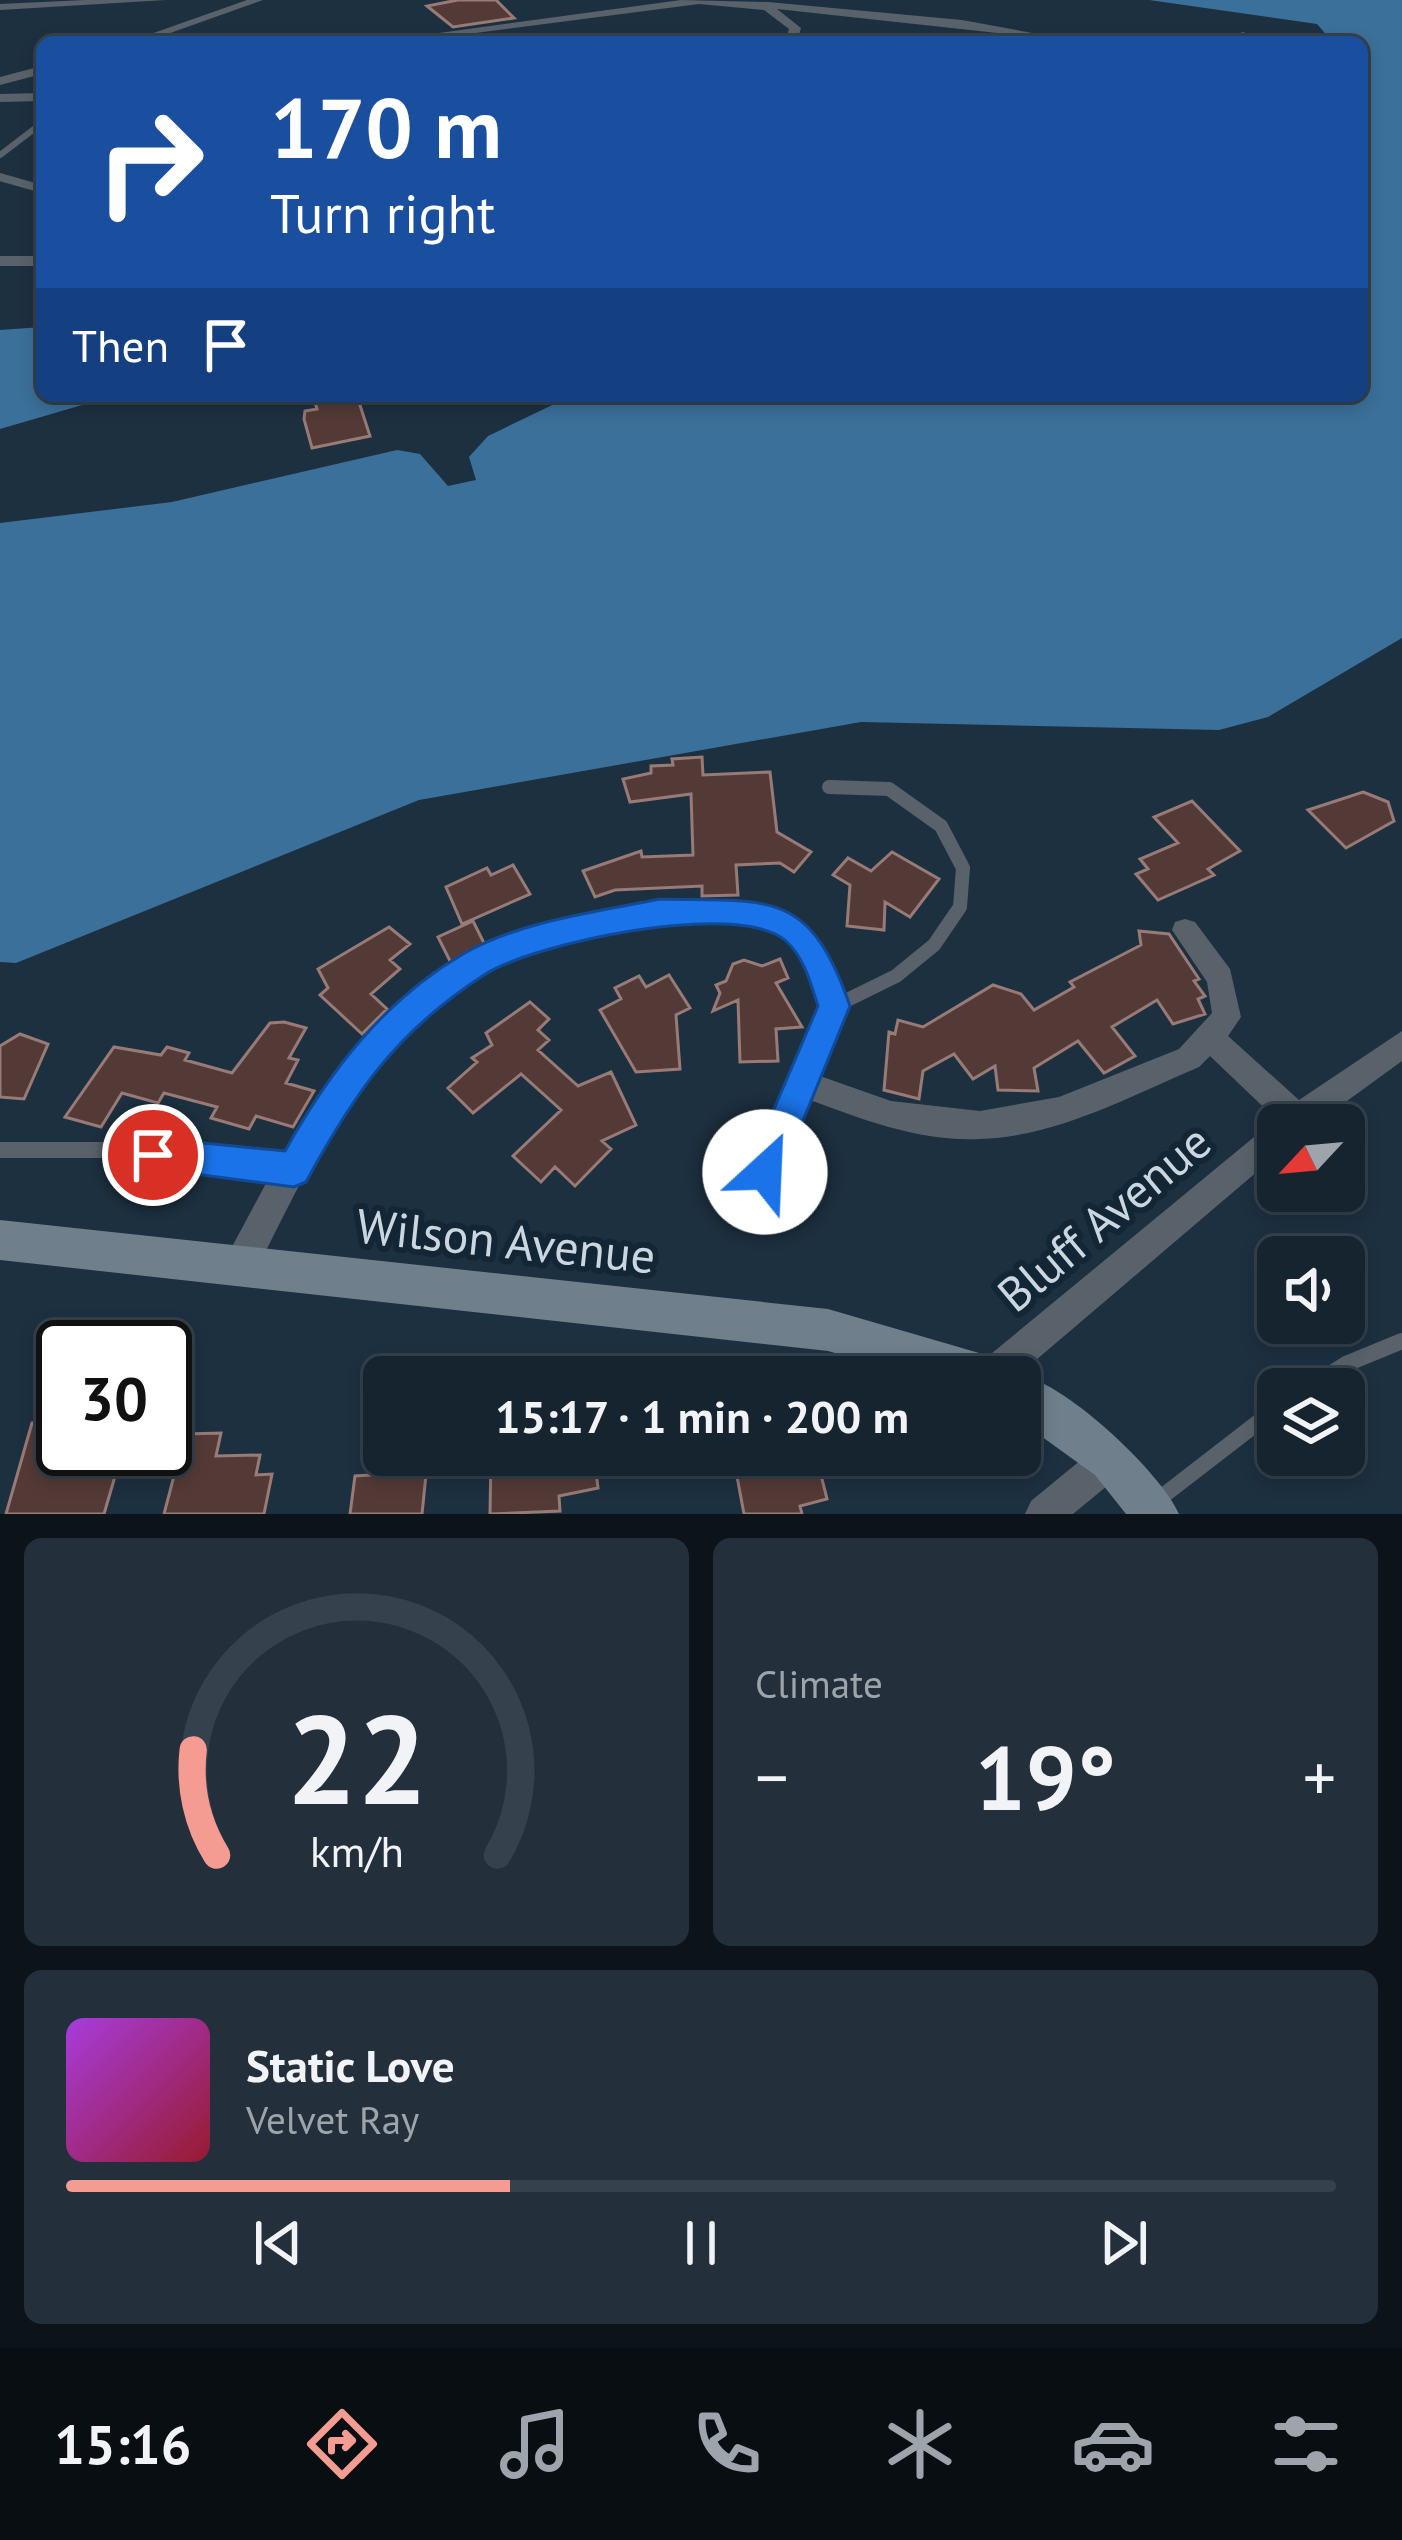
<!DOCTYPE html>
<html lang="en">
<head>
<meta charset="utf-8">
<style>
	:root { --surface:#162430; --page:#23303c; --text:#f1f3f6; --muted:#9ea4ab; --line:#35414c; --accent:#f59c92 }
	body { margin:0; font-family:"PT Sans",sans-serif; background:var(--page); color:var(--text); height:100vh; display:flex; flex-direction:column; font-size:45px; white-space:nowrap }
	* { box-sizing:border-box; margin:0 }
	p { font-size:39px; color:var(--muted) }
	.icon { flex:none; width:66px; height:66px; fill:none; stroke:currentColor; stroke-width:2; stroke-linecap:round; stroke-linejoin:round }
	.map { position:relative; height:1514px; overflow:hidden }
	.details { display:flex; flex-direction:column; gap:24px; padding:24px; background:#0c141a; flex:1 }
	.details>* { flex:none }
	.top-card { position:absolute; left:36px; top:36px; width:1332px; height:366px; border-radius:18px; box-shadow:0 6px 18px #0003,0 0 0 3px var(--line); background:#1a4fa0; color:#fff; overflow:hidden }
	.needle { width:78px; rotate:244deg }
	.fabs { position:absolute; left:1257px; top:1104px; display:grid; gap:24px }
	.fabs a { display:grid; place-items:center; width:108px; height:108px; border-radius:18px; background:var(--surface); box-shadow:0 6px 18px #0003,0 0 0 3px var(--line); font-size:60px }
	.speed { position:absolute; left:36px; top:1320px; display:flex; gap:24px; font-size:60px; font-weight:700; text-align:center }
	.speed>* { display:grid; place-content:center; width:156px; height:156px; border-radius:50%; background:var(--surface); box-shadow:0 6px 18px #0003,0 0 0 3px var(--line); line-height:1 }
	.speed .limit { border:6px solid #111; border-radius:18px; background:#fff; color:#111 }
	.pin { position:absolute; display:grid; place-items:center; width:102px; height:102px; color:#fff; margin:-51px; border:6px solid #fff; border-radius:50%; box-shadow:0 3px 12px #0007 }
	.me { position:absolute; width:132px; margin:-66px; rotate:25deg; stroke-linejoin:round; filter:drop-shadow(0 0 9px #0008) }
	.turn { display:flex; align-items:center; gap:42px; height:252px; padding:0 36px; font-size:54px }
	.turn .icon { width:156px; height:156px; stroke-width:2.5 }
	.turn b { display:block; font-size:84px; line-height:102px }
	.then { display:flex; align-items:center; height:114px; padding:0 36px; background:#0003; gap:24px; font-size:45px }
	.big { font-size:90px; font-weight:700; line-height:1.1 }
	.details .widget { flex:1; display:flex; flex-direction:column; justify-content:center; gap:18px; min-width:0; padding:0 42px; border-radius:18px; background:var(--page) }
	.details .dial { align-items:center; gap:0 }
	.dial svg { height:312px; overflow:visible; fill:none; stroke:var(--line); stroke-width:7; stroke-linecap:round; text-anchor:middle }
	.dial text { fill:var(--text); stroke:none }
	.song { display:flex; align-items:center; gap:36px }
	.cover { width:144px; height:144px; border-radius:18px; background:linear-gradient(135deg,hsl(280 70% 55%),hsl(350 70% 35%)) }
	.played { height:12px; border-radius:6px; background:linear-gradient(90deg,var(--accent) 35%,var(--line) 35%) }
	.keys { display:flex; justify-content:space-around; direction:ltr }
	.heat { display:flex; justify-content:space-between; align-items:center; font-size:66px; direction:ltr }
	.details .tiles { flex:1; display:grid; gap:24px; grid-template-columns:1fr 1fr }
	.widget:last-child { grid-column:span 2 }
	.trip { position:absolute; left:363px; top:1356px; width:678px; height:120px; border-radius:18px; background:var(--surface); box-shadow:0 6px 18px #0003,0 0 0 3px var(--line); font-weight:700; line-height:120px; text-align:center }
	.tab-bar { display:flex; height:192px; justify-content:space-around; align-items:center; background:#090e13; color:var(--muted) }
	.tab-bar .icon { width:84px; height:84px }
	.tab-bar .current { color:var(--accent) }
	.tab-bar b { font-size:54px; color:var(--text) }
	.map>svg:first-child { display:block }
	.water { fill:#3b709a }
	.building { fill:#543a36; stroke:#987a76; stroke-width:3 }
	.lines { fill:none; stroke-linecap:round; stroke-linejoin:round }
	.service-far3 { stroke:#59626a; stroke-width:6 }
	.service-far2 { stroke:#59626a; stroke-width:8 }
	.service-far1 { stroke:#59626a; stroke-width:14 }
	.service { stroke:#59626a; stroke-width:16 }
	.minor { fill:#59626a; fill-rule:evenodd }
	.secondary { fill:#707f8c; fill-rule:evenodd }
	.route { fill:#1a73e8; stroke:#114b97; stroke-width:3 }
	.labels { text-anchor:middle; stroke-width:12; stroke-linejoin:round; paint-order:stroke }
	.near-street-label { font-size:48px; fill:#cad6e0; stroke:#132635 }
</style>
</head>
<body>
<div class="map">
<svg width="1402" height="1514" viewBox="0 0 1402 1514">
	<rect width="100%" height="100%" fill="#1d3040"/>
	<path class="water" d="M1149,0H1402V638L1268,717L1219,730L861,722L419,800L16,963L0,962V523L172,502L397,450L420,454L448,486L476,480L469,457L488,436L571,396H1362V42L1329,38L1317,24Z
		M42,327V396H113L0,429V330Z"/>
	<path class="building" d="M458,0H496L514,18L453,27L427,6Z
		M313,396H357L370,436L312,448L304,419L305,411L317,409Z
		M702,757L703,775L770,772L777,832L811,852L794,872L780,863L736,865L738,895L702,896V886L615,890L595,897L583,871L641,851L642,857L693,855L691,794L630,802L623,779L651,773V766L673,765L672,759Z
		M1363,792L1388,802L1394,821L1346,848L1308,810Z
		M1192,801L1240,851L1208,869L1214,875L1158,900L1136,874L1148,869L1140,859L1178,843L1154,817Z
		M892,852L939,879L910,917L885,902L884,930L847,926L850,885L833,875L848,858L871,871Z
		M513,865L530,894L462,924L446,887L487,868L491,875Z
		M473,921L485,945L451,963L438,937Z
		M389,927L410,944L390,960L400,969L371,994L387,1009L362,1034L320,995L328,988L318,969Z
		M1139,931L1169,934L1199,979L1194,981L1205,996L1198,999L1205,1014L1173,1024L1157,1000L1112,1027L1135,1056L1104,1073L1078,1041L1034,1068L1038,1091L998,1090L995,1066L973,1079L954,1054L923,1071L919,1099L884,1090L889,1032L895,1034L898,1020L923,1027L993,985L1021,994L1034,1010L1074,987L1070,982L1141,945Z
		M780,959L788,978L776,983L802,1027L776,1029L778,1061L740,1062L738,1000L713,1011L720,993L716,985L726,981L733,964L744,960L762,966Z
		M669,975L690,1008L676,1015L680,1069L636,1072L600,1010L621,999L615,988L639,976L646,987Z
		M530,1002L549,1019L538,1030L549,1040L538,1050L578,1086L611,1072L636,1125L602,1141L611,1149L575,1186L555,1167L541,1182L513,1156L561,1110L521,1074L473,1113L448,1088L477,1062L472,1058L492,1045L486,1033Z
		M284,1022L306,1028L289,1058L298,1060L286,1083L314,1091L293,1127L256,1116L249,1129L211,1118L217,1107L164,1093L158,1103L122,1093L101,1127L65,1117L114,1047L161,1055L167,1047L189,1053L185,1060L232,1073L270,1023Z
		M20,1034L48,1044L24,1099L0,1097V1046Z
		M32,1423H63V1449H123L104,1514H6Z
		M221,1433L216,1456L260,1455L256,1475L272,1474L264,1514H164L185,1434Z
		M372,1455H428L422,1514H350L355,1476L370,1475Z
		M491,1455H594L598,1488L559,1496L560,1511L490,1514Z
		M733,1455H866L867,1465L821,1475L827,1499L800,1506L802,1514H744Z"/>
	<g class="lines">
		<path class="service-far3" d="M0,155L42,123"/>
		<path class="service-far2" d="M0,177L42,189"/>
		<path class="service-far1" d="M829,787L889,789L941,826L963,868L960,907L934,945L896,976L835,1006"/>
		<path class="service" d="M0,1150H106L287,1169
			M1306,1389L1346,1364L1402,1341
			M1155,1502L1278,1407"/>
		<path class="minor" d="M85,0H166L0,10V4Z
			M247,0H263L145,42H128Z
			M681,0L768,2L962,20L1081,42L777,9L801,28L797,42H785L789,29L764,10L699,4L406,42H373Z
			M1244,32L1248,37L1209,42L1211,40Z
			M42,66V74L0,85V77Z
			M42,93V101L0,102V94Z
			M0,256H42V266H0Z
			M734,899C813,914 822,933 848,1006L820,1076L891,1101L980,1111L1059,1097L1179,1049L1212,1013L1207,982L1172,930L1175,922L1185,919L1195,922L1230,969L1241,1017L1228,1036L1299,1100L1402,1031V1061L1314,1125H1278V1154L1016,1377H976L980,1363L1276,1119L1210,1056L1199,1067C1130,1096 1057,1137 980,1139C921,1142 864,1120 810,1100L776,1183L765,1187L754,1183L749,1172L820,1006C813,985 807,956 788,941C732,895 548,941 488,971C453,987 421,1017 395,1044C331,1110 294,1198 252,1278L240,1282L228,1278L224,1266L228,1254C265,1187 298,1117 347,1057C443,938 585,900 734,899Z
			M1111,1441L1124,1446L1129,1459L1124,1472L1073,1514H1025L1031,1501L1098,1446Z"/>
		<path class="secondary" d="M0,1220L828,1309L1010,1362L1016,1375C1059,1376 1162,1473 1179,1514H1126L1095,1475L1020,1421V1377H919L828,1351L0,1260Z"/>
	</g>
	<path class="route" d="M660,899C771,902 809,888 850,1006L777,1184L765,1189L752,1184L747,1172L818,1006C811,984 804,957 786,941C739,899 533,943 484,975C397,1031 354,1093 306,1182L294,1187L141,1167L135,1155L141,1143L153,1138L285,1151C329,1072 383,1001 463,954C520,921 596,912 660,899Z"/>
	<g class="labels">
		<g class="near-street-label">
			<text transform="translate(1104 1218) rotate(-40)" y="17">Bluff Avenue</text>
			<text transform="translate(506 1241) rotate(6)" y="17">Wilson Avenue</text>
		</g>
	</g>
</svg>
<div class="fabs">
<a><svg class="needle" viewBox="-14 -14 28 28"><path d="M0-13l5 13h-10z" fill="#e53935"/><path d="M0 13l5-13h-10z" fill="#9ea4ab"/></svg></a>
<a><svg class="icon" aria-label="sound" viewBox="0 0 24 24"><path d="M4 9h4l5-4v14l-5-4H4zM17 9q2 3 0 6"/></svg></a>
<a><svg class="icon" aria-label="layers" viewBox="0 0 24 24"><path d="M12 4l9 5-9 5-9-5zM3 14l9 5 9-5"/></svg></a>
</div>
<div class="speed"><div class="limit">30</div></div>
<div class="pin" style="left:153px;top:1155px;background:#d93025"><svg class="icon" aria-label="arrive" viewBox="0 0 24 24"><path d="M6 21V4h12l-3 4 3 4H6"/></svg></div>
<svg class="me" style="left:765px;top:1172px" viewBox="-20 -20 40 40"><circle r="19" fill="#fff"/><path d="M0-13L10 11 0 6-10 11z" fill="#1a73e8"/></svg>
<div class="trip">15:17 · 1 min · 200 m</div>
<div class="top-card">
<div class="turn"><svg class="icon" aria-label="right" viewBox="0 0 24 24"><path d="M7 20v-9h11M14 6l5 5-5 5"/></svg><div><b>170 m</b>Turn right</div></div>
<div class="then">Then<svg class="icon" aria-label="arrive" viewBox="0 0 24 24"><path d="M6 21V4h12l-3 4 3 4H6"/></svg></div>
</div>
</div>
<section class="details">
<div class="tiles">
<div class="widget dial"><svg viewBox="0 0 100 80">
<path d="M14 69A42 42 0 1 1 86 69"/>
<path d="M14 69A42 42 0 0 1 8 42" stroke="#f59c92"/>
<text x="50" y="56" font-size="32" font-weight="700">22</text>
<text x="50" y="72" font-size="11">km/h</text>
</svg></div>
<div class="widget"><p>Climate</p>
<div class="heat"><a>−</a><b class="big">19°</b><a>+</a></div>
</div>
<div class="widget">
<div class="song"><i class="cover"></i><div><b>Static Love</b><p>Velvet Ray</p></div></div>
<div class="played"></div>
<div class="keys"><svg class="icon" aria-label="previous" viewBox="0 0 24 24"><path d="M18 5L8 12l10 7zM5 5v14"/></svg><svg class="icon" aria-label="pause" viewBox="0 0 24 24"><path d="M8 5v14M16 5v14"/></svg><svg class="icon" aria-label="next" viewBox="0 0 24 24"><path d="M6 5l10 7-10 7zM19 5v14"/></svg></div>
</div>
</div>
</section>
<nav class="tab-bar">
<b>15:16</b>
<svg class="icon current" aria-label="directions" viewBox="0 0 24 24"><path d="M12 3l9 9-9 9-9-9zM9 14v-3h6M13 9l2 2-2 2"/></svg>
<svg class="icon" aria-label="music" viewBox="0 0 24 24"><path d="M9 18V5l10-2v13"/><circle cx="6" cy="18" r="3"/><circle cx="16" cy="16" r="3"/></svg>
<svg class="icon" aria-label="phone" viewBox="0 0 24 24"><path d="M5 4h4l2 5-3 2q2 4 5 5l2-3 5 2v4C11 20 4 13 5 4z"/></svg>
<svg class="icon" aria-label="climate" viewBox="0 0 24 24"><path d="M12 3v18M4 7l16 10M4 17L20 7"/></svg>
<svg class="icon" aria-label="car" viewBox="0 0 24 24"><path d="M5 17H2v-5l4-1 3-4h7l3 4 3 1v5h-3M9 17h6M6 11h13"/><circle cx="7" cy="17" r="2"/><circle cx="17" cy="17" r="2"/></svg>
<svg class="icon" aria-label="filters" viewBox="0 0 24 24"><path d="M4 7h16M4 17h16"/><circle cx="9" cy="7" r="2"/><circle cx="15" cy="17" r="2"/></svg>
</nav>
</body>
</html>
